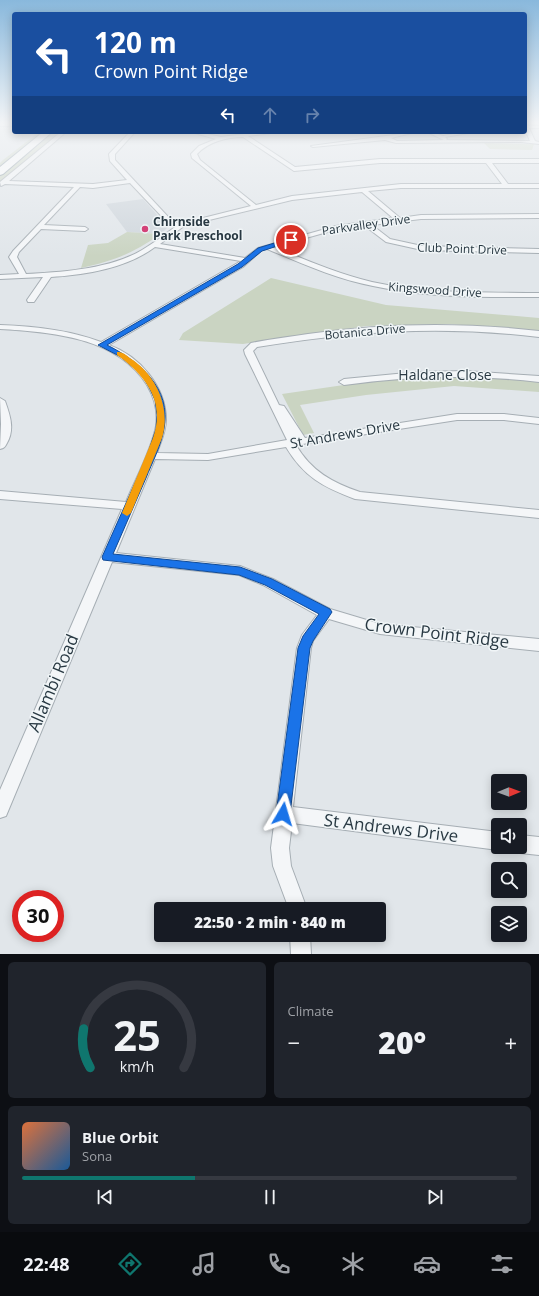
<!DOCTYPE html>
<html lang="en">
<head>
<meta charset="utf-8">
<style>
	:root { --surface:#171b24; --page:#20242c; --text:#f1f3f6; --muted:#9ea1a6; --line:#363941; --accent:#0f766e }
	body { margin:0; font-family:"Open Sans",sans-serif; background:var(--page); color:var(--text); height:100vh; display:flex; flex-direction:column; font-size:15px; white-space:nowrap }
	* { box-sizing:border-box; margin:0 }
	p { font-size:13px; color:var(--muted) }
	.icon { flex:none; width:22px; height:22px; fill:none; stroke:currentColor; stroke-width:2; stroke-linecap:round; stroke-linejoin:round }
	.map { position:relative; height:954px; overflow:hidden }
	.details { display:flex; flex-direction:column; gap:8px; padding:8px; background:#0d0f14; flex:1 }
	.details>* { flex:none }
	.hud { position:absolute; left:12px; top:12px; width:515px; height:122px; border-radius:4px; box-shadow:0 2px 10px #0003; background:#1a4fa0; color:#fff; overflow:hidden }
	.needle { width:26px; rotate:89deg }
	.buttons { position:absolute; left:491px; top:774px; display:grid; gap:8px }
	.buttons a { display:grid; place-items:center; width:36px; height:36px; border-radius:4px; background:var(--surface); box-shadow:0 2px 10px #0003; font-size:20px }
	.speed { position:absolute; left:12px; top:890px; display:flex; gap:8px; font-size:20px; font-weight:700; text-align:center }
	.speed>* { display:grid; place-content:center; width:52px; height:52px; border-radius:50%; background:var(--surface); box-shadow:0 2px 10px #0003; line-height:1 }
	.speed .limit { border:6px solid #d22; background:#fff; color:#111 }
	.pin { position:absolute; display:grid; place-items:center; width:34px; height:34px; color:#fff; margin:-17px; border:2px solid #fff; border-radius:50%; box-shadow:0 1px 4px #0007 }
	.me { position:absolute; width:44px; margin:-22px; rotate:7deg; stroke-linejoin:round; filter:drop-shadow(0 0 3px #0008) }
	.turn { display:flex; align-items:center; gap:14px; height:84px; padding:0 16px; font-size:18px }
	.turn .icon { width:52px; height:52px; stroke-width:2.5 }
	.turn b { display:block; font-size:28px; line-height:34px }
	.lanes { display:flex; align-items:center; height:38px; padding:0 16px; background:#0003; justify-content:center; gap:20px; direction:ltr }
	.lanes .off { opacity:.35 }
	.big { font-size:30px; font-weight:800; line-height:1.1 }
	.details .tile { flex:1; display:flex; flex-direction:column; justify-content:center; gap:6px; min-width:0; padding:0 14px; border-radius:6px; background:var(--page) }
	.details .dial { align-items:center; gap:0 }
	.dial svg { height:104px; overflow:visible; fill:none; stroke:var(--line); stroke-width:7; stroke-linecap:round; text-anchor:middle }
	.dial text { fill:var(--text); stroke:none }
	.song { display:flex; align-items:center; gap:12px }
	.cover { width:48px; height:48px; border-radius:6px; background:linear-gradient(135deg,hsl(20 70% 55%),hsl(210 70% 35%)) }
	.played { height:4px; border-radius:2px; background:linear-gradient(90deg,var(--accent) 35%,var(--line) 35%) }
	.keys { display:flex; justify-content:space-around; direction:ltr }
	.heat { display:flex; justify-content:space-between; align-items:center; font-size:22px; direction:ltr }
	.details .tiles { flex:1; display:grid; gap:8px; grid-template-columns:1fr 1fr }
	.tile:last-child { grid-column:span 2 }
	.trip { position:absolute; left:154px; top:902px; width:232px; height:40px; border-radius:4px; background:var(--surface); box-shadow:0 2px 10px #0003; font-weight:800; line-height:40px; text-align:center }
	.tab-bar { display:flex; height:64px; justify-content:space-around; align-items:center; background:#090b0e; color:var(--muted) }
	.tab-bar .icon { width:28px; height:28px }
	.tab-bar .active { color:var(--accent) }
	.tab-bar b { font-size:18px; color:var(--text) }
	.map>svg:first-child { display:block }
	.built { fill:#cfd6dc }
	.green { fill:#cad4c2 }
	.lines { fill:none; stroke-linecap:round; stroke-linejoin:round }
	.minor-casing { stroke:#a6aeb4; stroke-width:2 }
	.trunk-casing { stroke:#8797a1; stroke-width:2 }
	.minor { fill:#f4f6f8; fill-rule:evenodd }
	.trunk { fill:#fff; fill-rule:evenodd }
	.route { fill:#1a73e8; stroke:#114b97 }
	.slow { fill:#f59e0b }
	.poi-dot { fill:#d34278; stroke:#f0f5f7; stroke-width:1.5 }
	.labels { text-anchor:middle; stroke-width:3; stroke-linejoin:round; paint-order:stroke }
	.far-poi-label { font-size:12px; font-weight:bold; fill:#283842; stroke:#f0f5f7; text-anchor:start }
	.far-street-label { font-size:12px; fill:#283842; stroke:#f0f5f7 }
	.street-label { font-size:14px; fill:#283842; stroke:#f0f5f7 }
	.near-street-label { font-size:17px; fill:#283842; stroke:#f0f5f7 }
</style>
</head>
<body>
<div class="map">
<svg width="539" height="954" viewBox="0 0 539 954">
	<rect width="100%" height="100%" fill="#e1e6ea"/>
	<path class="built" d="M143,199L168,227L161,234L127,232L106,204Z"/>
	<path class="green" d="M39,132H45L0,166V163L3,160Z
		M52,132H62L0,183V175Z
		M484,143L534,144L532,150L490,149Z
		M127,232L161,234C133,253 114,261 81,268L88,245L108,243Z
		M271,278L386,305L539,318V331L448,324L367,326L243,344L179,340L183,333Z
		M411,376L500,377L539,382V392L454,386L366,395L300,405L314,433L303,435L282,394L385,379Z"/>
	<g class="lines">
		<defs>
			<path id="minor" d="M0,124H14V126H0Z
				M525,125L539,126V128H529L535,141L539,142V144L521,142L396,143L385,140L313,147L311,146L416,132L391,138L397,141L444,140L427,132H433L443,136L462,132H474L445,137L447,139L446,140L530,141L525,129Z
				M61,132H66L9,181L93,184L127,180L110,161L109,154L130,132H135L115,154V160L172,221L179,224L251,206L192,158L191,154L199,146L216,139L191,132H199L221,137L244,134L279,132L248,136L295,167L380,159H539V163H492L508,184H539V188H401L368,191L400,218L421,215L539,214V218L421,219L372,225L390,239L422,246L539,249V253L422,250L386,242L365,226L338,229L274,247C306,260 338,274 372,282C426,294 483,292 539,293V297C483,297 427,298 373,286C336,279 301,263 267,249L262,250L243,267L109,345C139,356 166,386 166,420C166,431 161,442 157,453L208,454L287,440L245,354L244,350L251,343C270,339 289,337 308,334C385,323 462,322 539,331V337C440,325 355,331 257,347L253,351L279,405L284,406L305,438L457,414H504L539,418V424L504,420H457L296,445C311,471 333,483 360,492L539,510V518L355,499C323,487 304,477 286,447L208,460L155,459L116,553L240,566L273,579L330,609L380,624L539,639V651L380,634L329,619L313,641L311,648L293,807L498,832V847H504L498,850L292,823L289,848L291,866L307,909H289L273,866L271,848L297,648L302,635L317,615L263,585L239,575L112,562L6,816L0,818V790L122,509L0,499V491L126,502C135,480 152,449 156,426C158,412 154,397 147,385C117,337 51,332 0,329V325C34,326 69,330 101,342L241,261L155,247C127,268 85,275 51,277L34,302H28L27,300L43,277L0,279V275L19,274L9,257L13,251L74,187L5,184L1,186L0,182ZM243,137L294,171L380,163H486L502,184H401L292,196L256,205L200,160L197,154C208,142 227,137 243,137ZM130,183L168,223L175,227C164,235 154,243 142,250C110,269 63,272 26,274L17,257L19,252L41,229L85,231L88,229L85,227L44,225L80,187L93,188ZM362,192L393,218L336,226L258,248L245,258L160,244L184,226L292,200Z
				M465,371L539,376V382C473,374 409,376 344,385L339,382L344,379L417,372Z
				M0,398L5,401C10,415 15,429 7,443C5,447 4,448 0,449L1,424Z
				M520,835L539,837V855L520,853L514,850L512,847H520Z
				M290,935H310L311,954H291Z"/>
			<path id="trunk" d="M43,132H52L3,174L0,175V167Z"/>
		</defs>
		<use href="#minor" class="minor-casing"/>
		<use href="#trunk" class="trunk-casing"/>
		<use href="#minor" class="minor"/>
		<use href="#trunk" class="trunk"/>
	</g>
	<linearGradient id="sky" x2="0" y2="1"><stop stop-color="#89b8dc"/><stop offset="0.48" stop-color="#f2f4f6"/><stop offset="1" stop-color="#f2f4f6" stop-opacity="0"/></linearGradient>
	<rect width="539" height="256" fill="url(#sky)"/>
	<path class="route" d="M291,238L293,239V241L262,251L242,267L107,345C139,361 172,388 164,429C161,446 152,463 146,478C135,503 124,529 113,554L240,567L272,579L330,609L332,612L313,641L310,648L290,814L288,819L283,821L278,819L276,814L298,648L303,636L319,614L265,585L239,575L103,560L102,557L147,456L156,429L157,415L155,400L149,387L143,377L133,367L121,357L98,345L238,264L258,248Z"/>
	<path class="slow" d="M117,352C123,351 128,357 133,360C157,377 171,409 162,438L131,513L127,516L122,513L153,438C166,401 145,375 117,355Z"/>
	<circle class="poi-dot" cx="145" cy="229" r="4"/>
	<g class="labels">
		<g class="far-poi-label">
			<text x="153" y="226">Chirnside<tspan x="153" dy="14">Park Preschool</tspan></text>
		</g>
		<g class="far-street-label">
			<text transform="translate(366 225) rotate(-8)" y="4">Parkvalley Drive</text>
			<text transform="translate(462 249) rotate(2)" y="4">Club Point Drive</text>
			<text transform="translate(435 290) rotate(4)" y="4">Kingswood Drive</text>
			<text transform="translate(365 332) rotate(-5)" y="4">Botanica Drive</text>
		</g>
		<g class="street-label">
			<text x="445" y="380">Haldane Close</text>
			<text transform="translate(345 434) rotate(-10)" y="5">St Andrews Drive</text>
		</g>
		<g class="near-street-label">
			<text transform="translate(437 633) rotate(7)" y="6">Crown Point Ridge</text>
			<text transform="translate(53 683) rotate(-67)" y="6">Allambi Road</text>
			<text transform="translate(391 828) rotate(7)" y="6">St Andrews Drive</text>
		</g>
	</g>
</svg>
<div class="buttons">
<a><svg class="needle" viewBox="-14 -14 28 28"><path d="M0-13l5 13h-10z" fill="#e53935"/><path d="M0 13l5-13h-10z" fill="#9ea1a6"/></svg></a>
<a><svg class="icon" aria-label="sound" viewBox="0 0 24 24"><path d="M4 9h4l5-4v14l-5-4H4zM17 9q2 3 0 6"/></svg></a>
<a><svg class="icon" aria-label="search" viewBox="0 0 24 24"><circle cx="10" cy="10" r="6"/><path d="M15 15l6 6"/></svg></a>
<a><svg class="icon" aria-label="layers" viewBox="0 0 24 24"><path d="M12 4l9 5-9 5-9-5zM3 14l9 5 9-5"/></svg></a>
</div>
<div class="speed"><div class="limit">30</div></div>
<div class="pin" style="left:291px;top:240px;background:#d93025"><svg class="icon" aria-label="arrive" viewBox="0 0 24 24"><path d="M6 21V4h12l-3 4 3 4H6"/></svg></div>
<svg class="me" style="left:283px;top:814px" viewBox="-20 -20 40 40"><path d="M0-17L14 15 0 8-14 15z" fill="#1a73e8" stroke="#fff" stroke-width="4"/></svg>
<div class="trip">22:50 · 2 min · 840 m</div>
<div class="hud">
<div class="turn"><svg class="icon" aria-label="left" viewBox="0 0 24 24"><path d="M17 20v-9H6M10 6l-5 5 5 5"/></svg><div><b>120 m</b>Crown Point Ridge</div></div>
<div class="lanes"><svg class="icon" aria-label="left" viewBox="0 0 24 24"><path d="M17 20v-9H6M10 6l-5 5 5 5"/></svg><svg class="icon off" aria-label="ahead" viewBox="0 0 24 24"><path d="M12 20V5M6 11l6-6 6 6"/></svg><svg class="icon off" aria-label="right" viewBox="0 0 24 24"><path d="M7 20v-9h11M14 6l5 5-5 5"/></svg></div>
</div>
</div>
<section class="details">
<div class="tiles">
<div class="tile dial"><svg viewBox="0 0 100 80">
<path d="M14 69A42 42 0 1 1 86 69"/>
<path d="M14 69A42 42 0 0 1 9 39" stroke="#0f766e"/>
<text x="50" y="56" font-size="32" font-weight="700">25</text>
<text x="50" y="72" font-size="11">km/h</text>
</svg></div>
<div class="tile"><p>Climate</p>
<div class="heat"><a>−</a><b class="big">20°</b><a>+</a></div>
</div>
<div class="tile">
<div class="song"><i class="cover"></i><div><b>Blue Orbit</b><p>Sona</p></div></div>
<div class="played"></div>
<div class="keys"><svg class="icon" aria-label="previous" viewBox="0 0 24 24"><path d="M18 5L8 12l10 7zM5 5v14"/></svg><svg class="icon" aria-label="pause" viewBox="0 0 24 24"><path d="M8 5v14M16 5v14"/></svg><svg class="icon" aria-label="next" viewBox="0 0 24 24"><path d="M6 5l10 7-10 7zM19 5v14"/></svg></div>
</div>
</div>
</section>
<nav class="tab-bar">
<b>22:48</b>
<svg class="icon active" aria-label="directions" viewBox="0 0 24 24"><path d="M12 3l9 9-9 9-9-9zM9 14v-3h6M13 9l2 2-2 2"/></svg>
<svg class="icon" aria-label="music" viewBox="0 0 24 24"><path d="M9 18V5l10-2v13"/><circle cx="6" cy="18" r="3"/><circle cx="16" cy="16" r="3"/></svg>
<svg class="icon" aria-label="phone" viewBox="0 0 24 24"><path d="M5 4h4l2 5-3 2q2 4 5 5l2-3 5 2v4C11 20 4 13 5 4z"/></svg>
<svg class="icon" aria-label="climate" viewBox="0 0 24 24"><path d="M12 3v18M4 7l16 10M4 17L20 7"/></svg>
<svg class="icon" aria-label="car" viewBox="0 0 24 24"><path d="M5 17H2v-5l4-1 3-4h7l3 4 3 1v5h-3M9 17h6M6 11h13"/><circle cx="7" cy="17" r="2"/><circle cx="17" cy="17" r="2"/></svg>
<svg class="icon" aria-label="filters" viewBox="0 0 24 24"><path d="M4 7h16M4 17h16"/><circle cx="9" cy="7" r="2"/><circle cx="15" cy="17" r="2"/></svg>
</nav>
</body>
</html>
